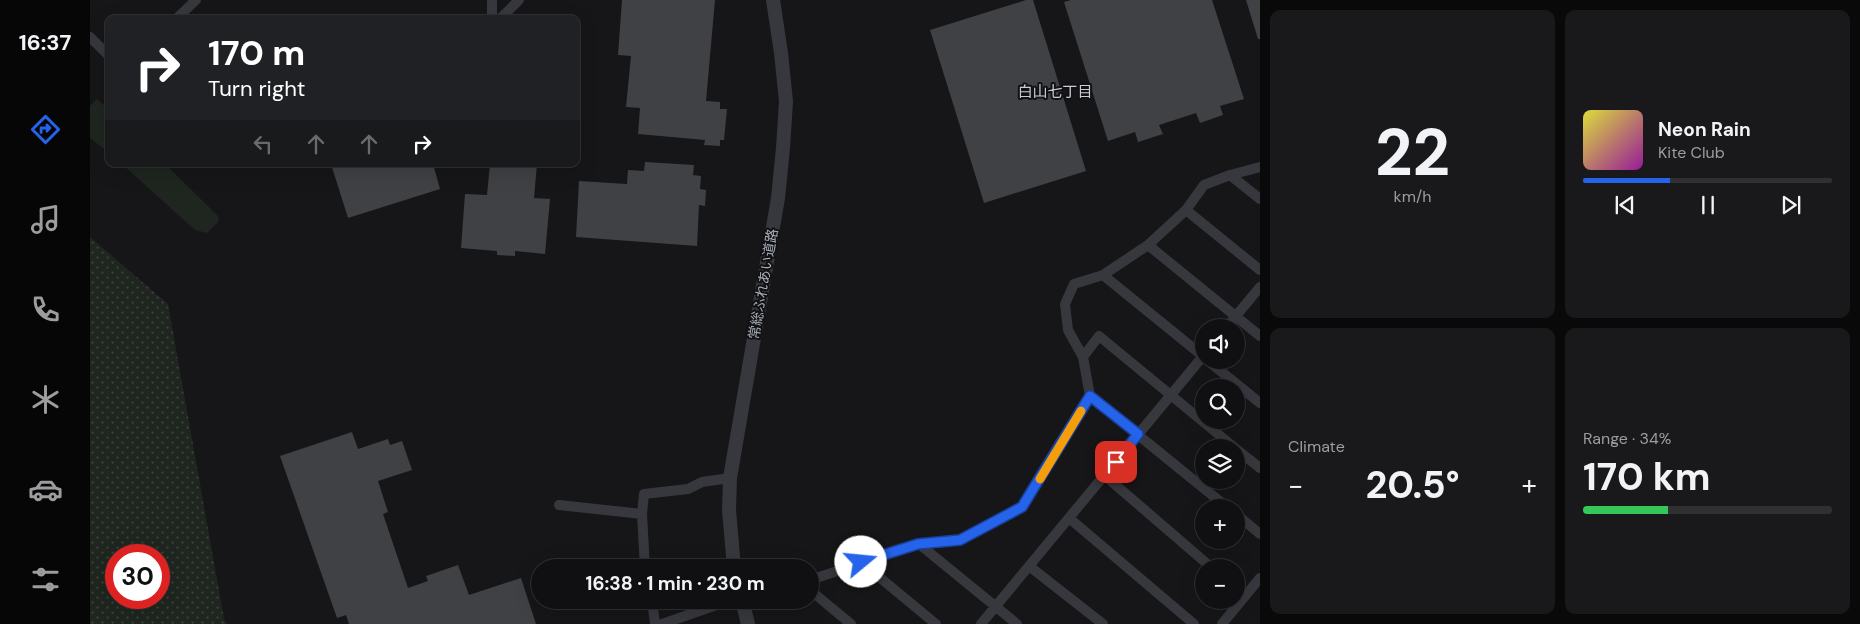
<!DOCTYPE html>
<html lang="en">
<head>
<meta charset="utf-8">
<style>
	:root { --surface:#101012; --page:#19191b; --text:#f1f3f6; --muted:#9c9d9f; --line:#303032; --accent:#2563eb }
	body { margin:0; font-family:"DM Sans","Noto Sans JP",sans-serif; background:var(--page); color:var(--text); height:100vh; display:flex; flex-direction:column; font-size:19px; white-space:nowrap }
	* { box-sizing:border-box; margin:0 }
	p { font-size:16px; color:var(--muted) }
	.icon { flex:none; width:28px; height:28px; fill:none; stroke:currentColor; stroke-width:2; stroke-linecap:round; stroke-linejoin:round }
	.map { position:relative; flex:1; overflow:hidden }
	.sheet { display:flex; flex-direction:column; gap:10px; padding:10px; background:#09090a; width:600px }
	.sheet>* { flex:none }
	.hud { position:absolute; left:15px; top:15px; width:475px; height:152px; border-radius:10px; box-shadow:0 5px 20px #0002,0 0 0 1px var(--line); background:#202124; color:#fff; overflow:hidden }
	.fabs { position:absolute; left:1105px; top:319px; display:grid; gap:10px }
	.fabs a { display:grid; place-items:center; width:50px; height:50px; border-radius:50%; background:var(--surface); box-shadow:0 5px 20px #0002,0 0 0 1px var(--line); font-size:25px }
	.speed { position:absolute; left:15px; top:544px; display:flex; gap:10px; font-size:25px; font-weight:700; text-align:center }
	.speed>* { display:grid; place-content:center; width:65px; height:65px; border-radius:50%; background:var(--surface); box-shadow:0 5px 20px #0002,0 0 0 1px var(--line); line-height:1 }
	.speed .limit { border:8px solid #d22; background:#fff; color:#111 }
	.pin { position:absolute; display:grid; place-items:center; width:42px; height:42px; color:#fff; margin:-21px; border-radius:10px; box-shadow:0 2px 8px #0006 }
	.me { position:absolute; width:55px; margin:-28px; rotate:73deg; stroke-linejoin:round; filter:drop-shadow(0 0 4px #0008) }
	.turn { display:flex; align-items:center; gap:18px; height:105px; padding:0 20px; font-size:22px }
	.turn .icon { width:65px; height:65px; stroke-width:2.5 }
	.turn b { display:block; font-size:35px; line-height:42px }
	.lanes { display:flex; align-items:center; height:48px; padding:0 20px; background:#0003; justify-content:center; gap:25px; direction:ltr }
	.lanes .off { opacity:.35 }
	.big { font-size:38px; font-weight:700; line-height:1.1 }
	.sheet .widget { flex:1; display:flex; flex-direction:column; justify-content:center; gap:8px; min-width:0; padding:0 18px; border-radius:10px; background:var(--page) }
	.sheet .dial { align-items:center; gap:0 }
	.dial b { font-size:65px; line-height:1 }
	.song { display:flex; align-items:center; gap:15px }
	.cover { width:60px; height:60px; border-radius:8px; background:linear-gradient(135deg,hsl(60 70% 55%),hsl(300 70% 35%)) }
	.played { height:5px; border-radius:2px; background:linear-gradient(90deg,var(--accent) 35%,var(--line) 35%) }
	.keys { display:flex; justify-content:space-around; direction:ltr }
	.heat { display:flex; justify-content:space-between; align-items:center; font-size:28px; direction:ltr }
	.charge { height:8px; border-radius:4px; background:linear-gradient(90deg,#34c759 34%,var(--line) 0) }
	.sheet .tiles { flex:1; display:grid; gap:10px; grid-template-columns:repeat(2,1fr) }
	.trip { position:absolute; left:441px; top:559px; width:288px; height:50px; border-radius:25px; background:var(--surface); box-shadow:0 5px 20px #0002,0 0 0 1px var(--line); font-weight:700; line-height:50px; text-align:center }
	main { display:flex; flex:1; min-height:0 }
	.menu { display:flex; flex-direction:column; width:90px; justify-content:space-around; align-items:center; background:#060607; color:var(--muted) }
	.menu .icon { width:35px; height:35px }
	.menu .active { color:var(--accent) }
	.menu b { font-size:22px; color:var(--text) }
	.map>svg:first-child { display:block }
	.grass { fill:url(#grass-dots); fill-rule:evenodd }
	.green { fill:#1e261f }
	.building { fill:#404145 }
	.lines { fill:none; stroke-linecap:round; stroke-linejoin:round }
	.minor { stroke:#37383d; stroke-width:10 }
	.tertiary { stroke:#37383d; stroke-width:14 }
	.route-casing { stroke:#184099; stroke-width:12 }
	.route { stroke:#2563eb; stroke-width:9 }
	.slow { stroke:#f59e0b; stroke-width:9 }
	.labels { text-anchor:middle; stroke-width:4; stroke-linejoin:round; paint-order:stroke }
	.street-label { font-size:14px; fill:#a8adb8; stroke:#111113 }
	.neighbourhood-label { font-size:15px; fill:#c9ccd4; stroke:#111113 }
</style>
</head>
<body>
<main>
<nav class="menu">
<b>16:37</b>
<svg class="icon active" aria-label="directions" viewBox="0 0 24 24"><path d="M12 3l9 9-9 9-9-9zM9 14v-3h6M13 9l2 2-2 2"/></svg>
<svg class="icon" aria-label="music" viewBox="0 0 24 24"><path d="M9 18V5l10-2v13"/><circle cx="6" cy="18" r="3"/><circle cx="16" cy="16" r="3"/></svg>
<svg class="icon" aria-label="phone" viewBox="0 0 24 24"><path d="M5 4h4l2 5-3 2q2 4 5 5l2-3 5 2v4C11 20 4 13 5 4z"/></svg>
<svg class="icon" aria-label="climate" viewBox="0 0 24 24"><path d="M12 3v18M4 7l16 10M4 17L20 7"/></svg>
<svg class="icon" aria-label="car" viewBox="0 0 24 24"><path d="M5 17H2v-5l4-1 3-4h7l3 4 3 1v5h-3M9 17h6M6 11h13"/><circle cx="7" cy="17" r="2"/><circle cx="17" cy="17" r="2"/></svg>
<svg class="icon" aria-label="filters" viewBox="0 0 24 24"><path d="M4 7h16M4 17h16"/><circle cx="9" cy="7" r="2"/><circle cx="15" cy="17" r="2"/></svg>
</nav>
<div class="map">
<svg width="1170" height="624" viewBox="0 0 1170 624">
	<defs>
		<pattern id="grass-dots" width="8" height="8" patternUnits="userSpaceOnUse" patternTransform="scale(1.25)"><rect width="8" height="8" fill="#1e261f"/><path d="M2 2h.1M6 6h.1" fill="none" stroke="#3c433d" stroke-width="1.8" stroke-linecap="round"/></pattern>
	</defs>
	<rect width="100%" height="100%" fill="#161618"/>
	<path class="grass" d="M0,237L78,304L134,619L137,624H0ZM26,555H69V598H26Z"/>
	<path class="green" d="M7,99L19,110V153L0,138V106Z
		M32,164H75L129,217L128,222L117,233L105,230Z"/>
	<path class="building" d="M532,0H625L616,101L630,102V109H637L634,140H630V146L614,145L615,140L548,134L550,108L536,107L541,56L528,55Z
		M936,0H943L996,171L894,203L840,30Z
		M981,0H1122L1154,99L1130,106L1133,115L1110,123L1106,113L1069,125L1073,134L1048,142L1045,132L1018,141L974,2Z
		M1156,0H1170V39H1168Z
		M555,162L604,165L603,175L611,176L610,189L616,190L615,206L609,205L607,246L486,237L489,181L537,184L538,170L554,171Z
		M241,164H343L350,189L258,218Z
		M400,164H447L444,198L460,199L455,254L425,251V256L407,255V251L371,248L375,194L397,195Z
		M262,432L268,449L298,439L300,445L312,441L322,470L288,481L298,512L293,514L318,588L338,581L336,576L368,565L379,595L431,578L446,624H259L256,615L247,618L190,456Z"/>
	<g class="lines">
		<path class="minor" d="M86,19L106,0
			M402,19V0
			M410,19L429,0
			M0,37L19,56
			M1140,175L1170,199
			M1096,210L1170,270
			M1058,245L1170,336
			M1013,275L1114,357
			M1136,328L1170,287
			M993,357L1009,336L1145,448
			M1117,360L1170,403
			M1000,396L1138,508
			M1146,449L1170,468
			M1014,475L1122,568
			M469,505L552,514
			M1146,514L1170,534
			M979,518L1104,624
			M829,544L927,624
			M771,562L846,624
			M939,566L1013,624
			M555,568L552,514L554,494L598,489L612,482L640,478
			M720,580L829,544L870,540L932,507L1000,396L993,357L978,330L975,304L984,284L1013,275L1058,245L1096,210L1114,185L1140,175L1170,167
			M1146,588L1155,596
			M720,590L761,624
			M562,600L565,624
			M572,624L641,600
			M891,624L1114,355
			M1132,624L1170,578"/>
		<path class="tertiary" d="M644,568L639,510L640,478L688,198L693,148L696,101L691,53L683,0
			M652,600L658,624"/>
	</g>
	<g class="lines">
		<defs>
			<path id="route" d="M771,562L828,544L870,540L932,507L1000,396L1048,434L1026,462"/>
		</defs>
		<use href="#route" class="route-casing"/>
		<use href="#route" class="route"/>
		<path class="slow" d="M950,479L991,411"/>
	</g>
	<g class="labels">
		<g class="street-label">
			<text transform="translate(673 284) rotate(-80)" y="5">常総ふれあい道路</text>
		</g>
		<g class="neighbourhood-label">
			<text x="965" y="97">白山七丁目</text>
		</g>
	</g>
</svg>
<div class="fabs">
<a><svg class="icon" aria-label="sound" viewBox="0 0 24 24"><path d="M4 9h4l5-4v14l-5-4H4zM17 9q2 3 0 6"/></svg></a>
<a><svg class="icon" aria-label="search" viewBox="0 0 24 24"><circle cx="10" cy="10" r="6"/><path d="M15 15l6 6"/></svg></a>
<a><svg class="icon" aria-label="layers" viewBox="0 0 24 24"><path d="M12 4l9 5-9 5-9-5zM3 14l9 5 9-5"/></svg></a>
<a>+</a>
<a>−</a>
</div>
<div class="speed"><div class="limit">30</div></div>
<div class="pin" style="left:1026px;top:462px;background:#d93025"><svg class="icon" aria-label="arrive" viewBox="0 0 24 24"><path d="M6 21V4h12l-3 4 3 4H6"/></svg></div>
<svg class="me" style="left:771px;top:562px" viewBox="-20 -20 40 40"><circle r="19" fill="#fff"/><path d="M0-13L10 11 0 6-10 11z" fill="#2563eb"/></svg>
<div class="trip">16:38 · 1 min · 230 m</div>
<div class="hud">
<div class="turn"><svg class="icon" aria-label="right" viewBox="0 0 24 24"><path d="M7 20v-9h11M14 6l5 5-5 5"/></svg><div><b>170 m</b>Turn right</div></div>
<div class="lanes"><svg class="icon off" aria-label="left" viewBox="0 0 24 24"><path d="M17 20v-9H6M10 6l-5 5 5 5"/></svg><svg class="icon off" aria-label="ahead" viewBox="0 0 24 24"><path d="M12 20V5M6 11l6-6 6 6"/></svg><svg class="icon off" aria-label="ahead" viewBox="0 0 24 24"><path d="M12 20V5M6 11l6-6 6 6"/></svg><svg class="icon" aria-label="right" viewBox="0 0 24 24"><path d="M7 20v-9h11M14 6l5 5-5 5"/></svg></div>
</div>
</div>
<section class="sheet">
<div class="tiles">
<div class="widget dial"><b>22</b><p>km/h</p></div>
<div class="widget">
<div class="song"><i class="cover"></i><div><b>Neon Rain</b><p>Kite Club</p></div></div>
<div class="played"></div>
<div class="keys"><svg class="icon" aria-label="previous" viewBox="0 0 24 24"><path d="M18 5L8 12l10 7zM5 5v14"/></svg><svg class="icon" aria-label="pause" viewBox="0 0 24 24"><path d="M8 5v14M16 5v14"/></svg><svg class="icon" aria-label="next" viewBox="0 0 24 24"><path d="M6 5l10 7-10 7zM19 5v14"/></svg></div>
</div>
<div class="widget"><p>Climate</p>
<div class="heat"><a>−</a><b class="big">20.5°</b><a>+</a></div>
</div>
<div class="widget"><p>Range · 34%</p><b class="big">170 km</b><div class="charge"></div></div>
</div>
</section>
</main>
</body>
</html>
